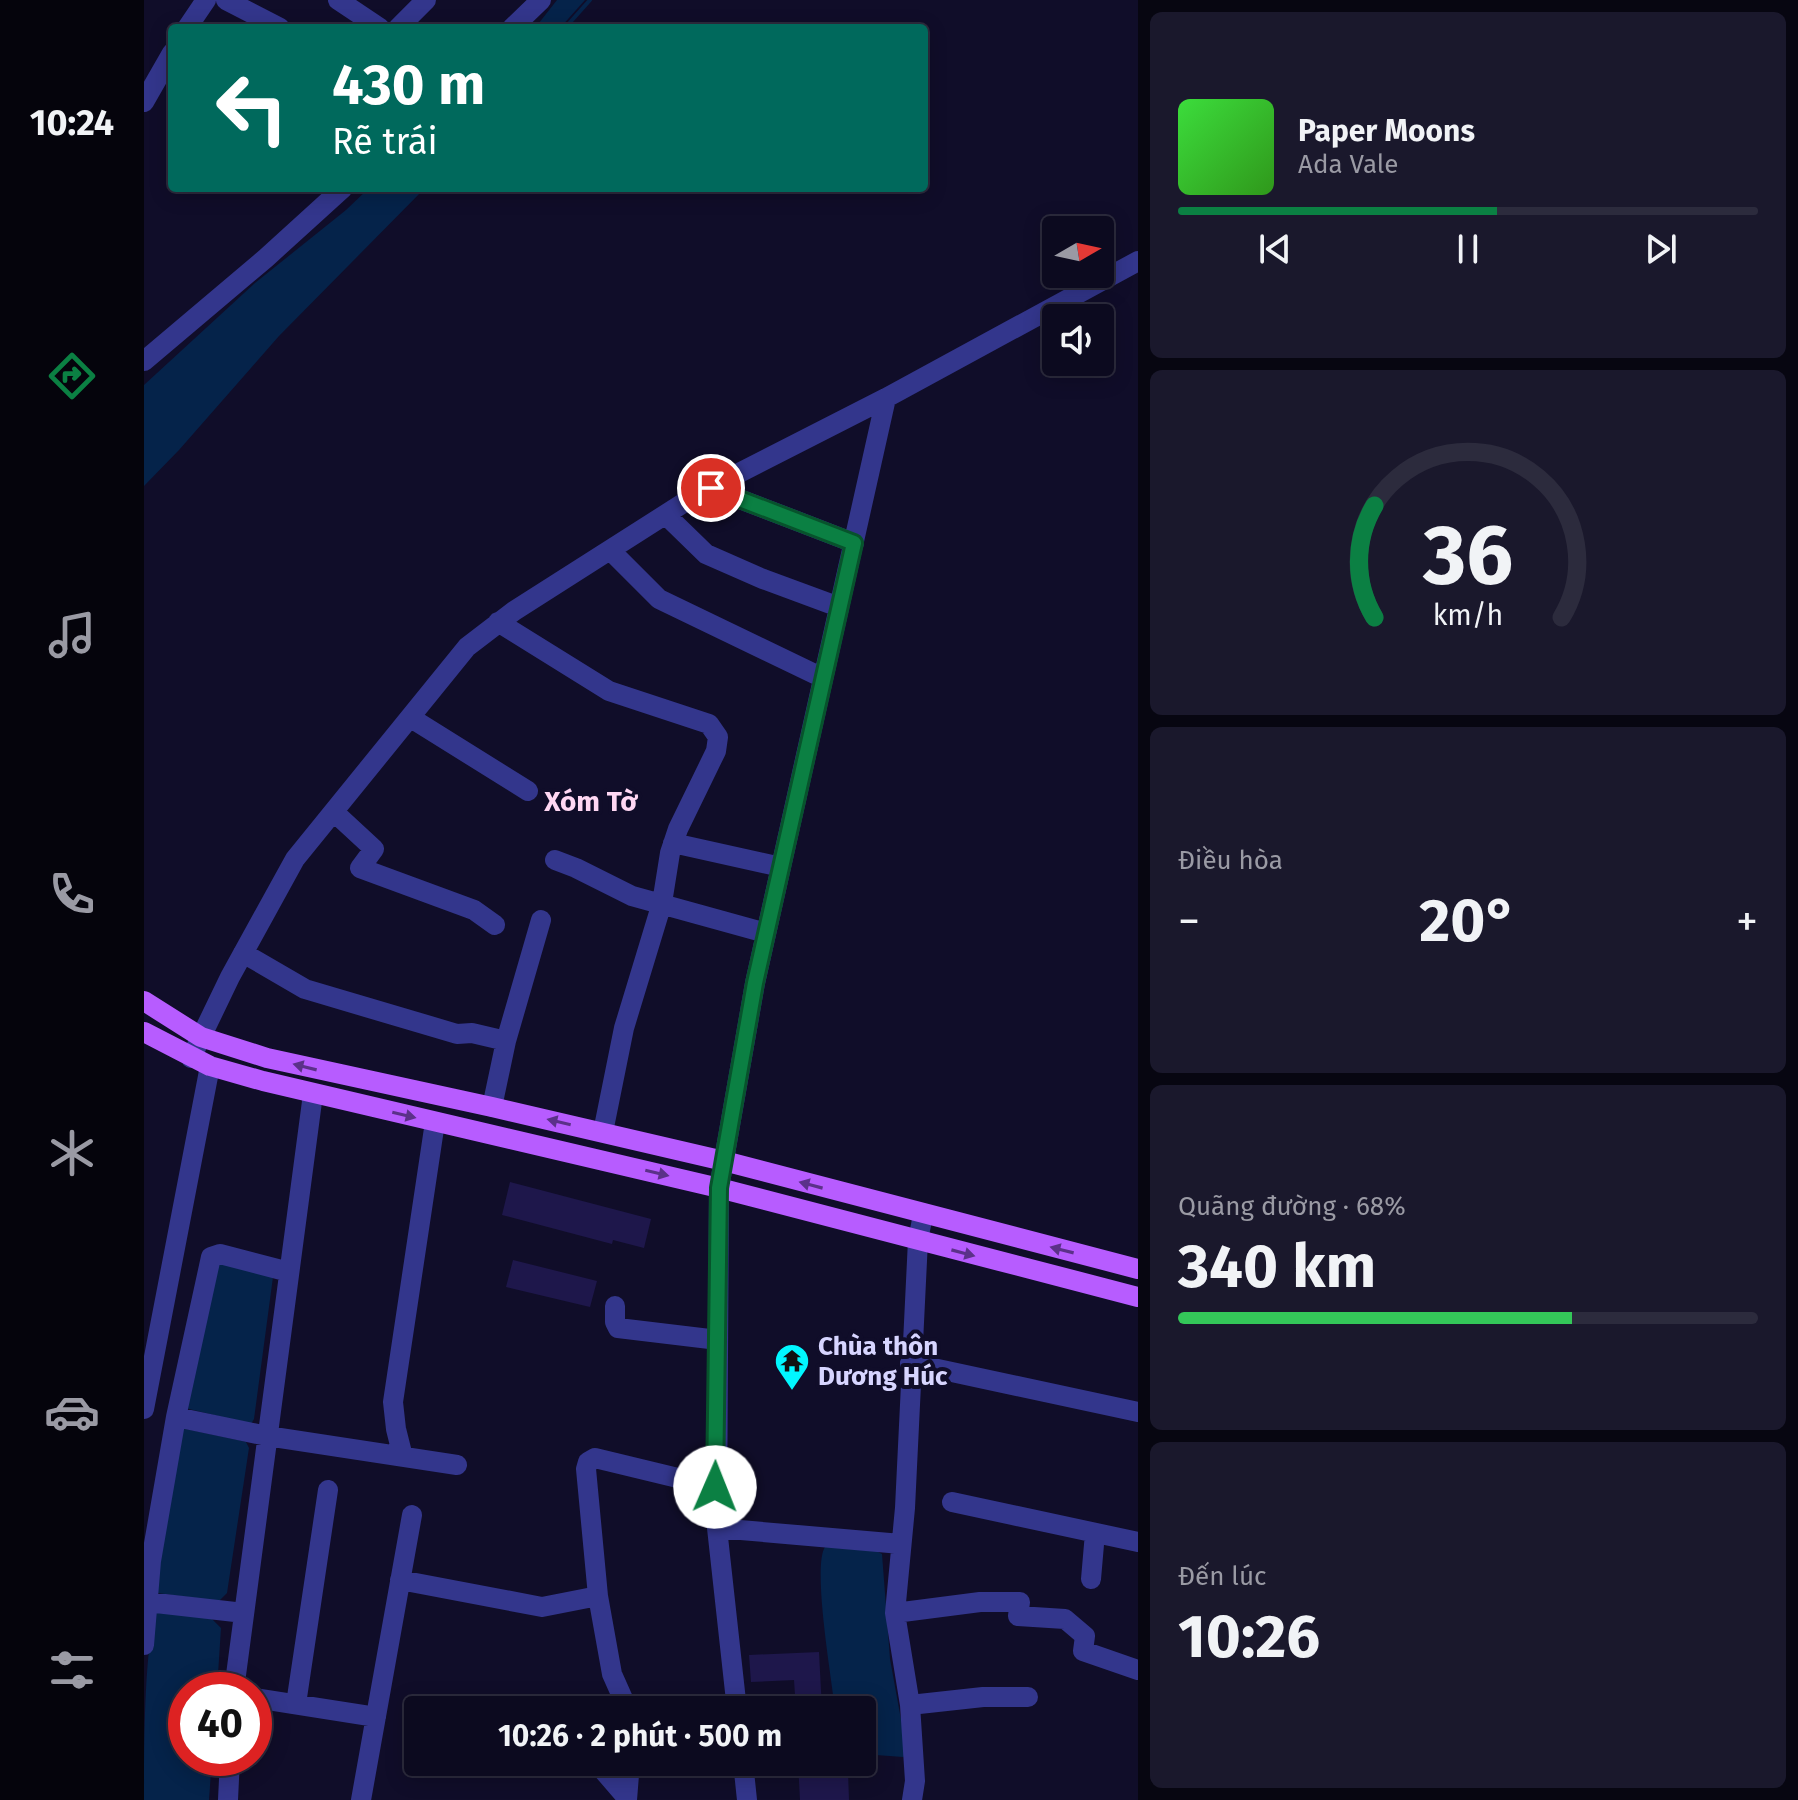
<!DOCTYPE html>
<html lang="vi">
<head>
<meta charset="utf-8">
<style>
	:root { --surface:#0c0a1f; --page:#1a182c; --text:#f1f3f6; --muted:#9a9aa4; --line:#2c2b3d; --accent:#0b8043 }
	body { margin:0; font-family:"Fira Sans",sans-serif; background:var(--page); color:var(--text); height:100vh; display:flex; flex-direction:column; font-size:30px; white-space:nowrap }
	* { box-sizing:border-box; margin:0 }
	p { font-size:26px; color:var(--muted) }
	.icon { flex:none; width:44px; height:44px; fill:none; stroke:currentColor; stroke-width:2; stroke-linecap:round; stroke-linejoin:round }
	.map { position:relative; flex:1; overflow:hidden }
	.panel { display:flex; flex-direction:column; gap:12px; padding:12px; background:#070611; width:660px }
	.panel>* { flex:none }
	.guide { position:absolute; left:24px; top:24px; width:760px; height:168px; border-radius:8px; box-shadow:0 4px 20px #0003,0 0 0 2px var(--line); background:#00695c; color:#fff; overflow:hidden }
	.needle { width:52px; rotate:81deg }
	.fabs { position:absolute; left:898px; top:216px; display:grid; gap:16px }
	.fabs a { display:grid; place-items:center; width:72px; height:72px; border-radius:8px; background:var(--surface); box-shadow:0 4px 20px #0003,0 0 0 2px var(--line); font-size:40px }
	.speed { position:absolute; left:24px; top:1672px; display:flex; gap:16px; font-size:40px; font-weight:700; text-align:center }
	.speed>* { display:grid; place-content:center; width:104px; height:104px; border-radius:50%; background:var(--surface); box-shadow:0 4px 20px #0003,0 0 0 2px var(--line); line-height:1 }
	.speed .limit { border:12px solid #d22; background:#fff; color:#111 }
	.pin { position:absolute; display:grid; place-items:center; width:68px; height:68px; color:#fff; margin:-34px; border:4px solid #fff; border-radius:50%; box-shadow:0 2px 8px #0007 }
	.me { position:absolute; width:88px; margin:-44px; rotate:1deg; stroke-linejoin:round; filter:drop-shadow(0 0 6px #0008) }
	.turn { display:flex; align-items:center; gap:28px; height:168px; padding:0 32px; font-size:36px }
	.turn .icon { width:104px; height:104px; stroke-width:2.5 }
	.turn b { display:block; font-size:56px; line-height:68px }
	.big { font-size:60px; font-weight:700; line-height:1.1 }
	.panel .widget { flex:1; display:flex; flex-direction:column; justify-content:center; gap:12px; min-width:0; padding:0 28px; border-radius:12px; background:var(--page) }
	.panel .dial { align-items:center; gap:0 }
	.dial svg { height:208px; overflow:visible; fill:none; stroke:var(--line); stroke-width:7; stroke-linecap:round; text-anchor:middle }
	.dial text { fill:var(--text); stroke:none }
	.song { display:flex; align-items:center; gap:24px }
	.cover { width:96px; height:96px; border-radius:12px; background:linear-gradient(135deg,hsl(120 70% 55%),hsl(110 70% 35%)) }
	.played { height:8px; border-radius:4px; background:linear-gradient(90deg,var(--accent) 55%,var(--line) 55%) }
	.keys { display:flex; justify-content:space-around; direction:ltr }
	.heat { display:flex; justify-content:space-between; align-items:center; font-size:44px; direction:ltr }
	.charge { height:12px; border-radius:6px; background:linear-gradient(90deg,#34c759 68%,var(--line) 0) }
	.trip { position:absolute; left:260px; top:1696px; width:472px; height:80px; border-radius:8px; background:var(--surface); box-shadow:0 4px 20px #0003,0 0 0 2px var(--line); font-weight:700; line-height:80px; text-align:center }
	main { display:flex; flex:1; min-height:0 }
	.dock { display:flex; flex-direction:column; width:144px; justify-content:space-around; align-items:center; background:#05040c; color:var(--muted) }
	.dock .icon { width:56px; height:56px }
	.dock .current { color:var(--accent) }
	.dock b { font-size:36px; color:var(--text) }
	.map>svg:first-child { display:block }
	.water { fill:#05234a }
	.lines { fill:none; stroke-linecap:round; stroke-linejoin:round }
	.stream { stroke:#05234a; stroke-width:4 }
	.building { fill:#1e174b }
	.minor { stroke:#33368c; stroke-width:20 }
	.major { stroke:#b75cff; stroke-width:20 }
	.oneway { fill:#5b3189 }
	.route-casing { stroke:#07532c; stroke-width:20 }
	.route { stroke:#0b8043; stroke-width:14 }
	.labels { text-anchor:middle; stroke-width:8; stroke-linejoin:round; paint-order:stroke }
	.poi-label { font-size:26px; font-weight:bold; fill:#d7d5ff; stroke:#100d29; text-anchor:start }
	.neighbourhood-label { font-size:28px; font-weight:bold; fill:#ffd7f3; stroke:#100d29 }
</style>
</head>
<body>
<main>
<nav class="dock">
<b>10:24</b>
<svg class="icon current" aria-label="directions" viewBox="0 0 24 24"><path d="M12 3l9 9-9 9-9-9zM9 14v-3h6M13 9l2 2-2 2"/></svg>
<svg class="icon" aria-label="music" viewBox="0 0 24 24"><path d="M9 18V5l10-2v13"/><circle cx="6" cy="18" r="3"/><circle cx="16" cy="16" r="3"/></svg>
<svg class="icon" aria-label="phone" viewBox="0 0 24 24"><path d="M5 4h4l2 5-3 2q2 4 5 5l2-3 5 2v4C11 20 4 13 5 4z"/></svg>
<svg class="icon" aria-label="climate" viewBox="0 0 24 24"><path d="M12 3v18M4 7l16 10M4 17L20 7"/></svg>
<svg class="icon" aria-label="car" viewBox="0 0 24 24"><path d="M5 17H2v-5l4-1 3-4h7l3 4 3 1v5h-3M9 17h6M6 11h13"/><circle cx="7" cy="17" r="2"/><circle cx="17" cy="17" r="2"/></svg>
<svg class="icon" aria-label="filters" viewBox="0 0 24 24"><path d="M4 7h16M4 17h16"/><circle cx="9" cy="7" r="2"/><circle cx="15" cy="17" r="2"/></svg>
</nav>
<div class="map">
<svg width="994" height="1800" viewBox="0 0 994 1800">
	<rect width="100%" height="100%" fill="#100d29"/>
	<path class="water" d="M413,0H441L416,28H391Z
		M225,188H281L135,336L35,450L0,486V385L111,283L202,210Z
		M73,1262L129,1277L110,1419L107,1424L41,1408Z
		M37,1428L94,1440L102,1442L105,1448L83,1593L75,1601L13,1593L10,1585Z
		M681,1547L732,1551L738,1554L746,1659L762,1747L763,1755L759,1757L718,1754V1710H691C688,1680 668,1567 681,1547Z
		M11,1611L68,1619L77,1628L73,1690H42V1758H68L65,1800H0C0,1746 0,1660 11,1611Z"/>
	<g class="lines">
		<path class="stream" d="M421,28L446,0"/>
	</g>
	<path class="building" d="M366,1182L507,1219L500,1248L469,1240L468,1244L358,1215Z
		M369,1260L453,1281L446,1307L362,1287Z
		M675,1652L678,1710H652L650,1680L607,1682L605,1655Z
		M654,1762H680V1772L704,1771L705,1800H656Z"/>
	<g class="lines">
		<path class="minor" d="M82,0L136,28
			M194,0L236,28
			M43,28L62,0
			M254,28L282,0
			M368,28L397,0
			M0,102L28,53
			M0,361L122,258L199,188
			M567,488L710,543
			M522,515L562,554L619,579L695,607
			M466,550L515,599L679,678
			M354,622L465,691L565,724L574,737L572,751L534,829L526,853L518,903L480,1028L459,1132
			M267,718L384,791
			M190,812L230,849L216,868L330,910L351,925
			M529,843L637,867
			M411,860L432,868L488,896L622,933
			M99,953L161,989L313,1034L328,1033L362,1041
			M47,1058L86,977L151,859L323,647L370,611L552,495L742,398L994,261
			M348,1107L362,1041L397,920
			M471,1306V1322L474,1328L574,1340
			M766,1363L994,1412
			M0,1409L66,1066
			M32,1417L123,1436L313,1465
			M259,1457L252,1429L249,1402L291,1122
			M808,1502L994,1542
			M573,1528L757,1544
			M947,1579L951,1533
			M256,1580L398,1607L454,1596
			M3,1602L100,1613
			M751,1613L836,1602H876L874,1616L921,1619L941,1636L939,1651L994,1670
			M0,1645L7,1561L32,1417L67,1257L76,1254L145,1272
			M90,1690L169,1094
			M110,1698L232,1717
			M152,1704L184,1490
			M766,1705L839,1697H884
			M484,1710L468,1674L454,1596L442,1469L444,1462L451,1458L571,1487
			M593,1710L573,1528L575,1188L611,983L742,398
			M445,1762L458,1769L483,1798
			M599,1762L603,1800
			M84,1800L86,1758
			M217,1800L268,1515
			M483,1800L486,1762
			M768,1800L771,1781L766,1705L751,1613L761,1508L774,1240L779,1215"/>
		<path class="major" d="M0,1001L57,1037L123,1058L348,1107L580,1161L994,1269
			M0,1032L66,1066L119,1081L575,1188L994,1297"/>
	</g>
	<defs><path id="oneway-solid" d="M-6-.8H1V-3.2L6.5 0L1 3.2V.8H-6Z" transform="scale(2)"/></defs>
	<g class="oneway">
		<use href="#oneway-solid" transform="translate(161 1067) rotate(-166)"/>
		<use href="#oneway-solid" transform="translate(260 1115) rotate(13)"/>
		<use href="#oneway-solid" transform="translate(415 1122) rotate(-167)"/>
		<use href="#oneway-solid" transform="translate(513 1173) rotate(13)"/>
		<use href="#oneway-solid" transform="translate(667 1185) rotate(-165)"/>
		<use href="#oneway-solid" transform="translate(918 1250) rotate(-166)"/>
		<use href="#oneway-solid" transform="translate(819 1253) rotate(15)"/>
	</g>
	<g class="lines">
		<defs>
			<path id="route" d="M567,488L710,543L611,983L575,1188L571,1487"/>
		</defs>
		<use href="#route" class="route-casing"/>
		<use href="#route" class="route"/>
	</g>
	<defs>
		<symbol id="temple-pin" viewBox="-11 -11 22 30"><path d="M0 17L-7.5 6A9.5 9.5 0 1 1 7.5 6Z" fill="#01f7ff" stroke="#100d29"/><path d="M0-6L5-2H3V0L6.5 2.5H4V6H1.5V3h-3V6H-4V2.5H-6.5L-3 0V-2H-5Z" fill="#111"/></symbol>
	</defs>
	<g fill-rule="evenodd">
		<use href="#temple-pin" x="628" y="1341" width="40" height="54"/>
	</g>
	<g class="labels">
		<g class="poi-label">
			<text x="674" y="1355">Chùa thôn<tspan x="674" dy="30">Dương Húc</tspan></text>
		</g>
		<g class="neighbourhood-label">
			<text x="447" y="811">Xóm Tờ</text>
		</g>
	</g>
</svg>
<div class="fabs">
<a><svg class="needle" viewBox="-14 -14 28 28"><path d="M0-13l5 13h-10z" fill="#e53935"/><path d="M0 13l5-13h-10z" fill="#9a9aa4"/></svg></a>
<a><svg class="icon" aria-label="sound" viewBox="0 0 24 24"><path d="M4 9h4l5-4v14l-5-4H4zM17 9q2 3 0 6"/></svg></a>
</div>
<div class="speed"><div class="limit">40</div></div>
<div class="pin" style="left:567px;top:488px;background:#d93025"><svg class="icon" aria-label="arrive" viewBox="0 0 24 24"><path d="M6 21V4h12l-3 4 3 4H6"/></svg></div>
<svg class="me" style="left:571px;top:1487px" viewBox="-20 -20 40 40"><circle r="19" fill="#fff"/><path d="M0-13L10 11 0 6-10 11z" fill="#0b8043"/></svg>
<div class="trip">10:26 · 2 phút · 500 m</div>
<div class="guide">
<div class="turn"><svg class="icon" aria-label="left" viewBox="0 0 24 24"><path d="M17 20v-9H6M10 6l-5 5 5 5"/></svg><div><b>430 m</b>Rẽ trái</div></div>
</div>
</div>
<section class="panel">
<div class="widget">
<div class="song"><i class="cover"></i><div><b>Paper Moons</b><p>Ada Vale</p></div></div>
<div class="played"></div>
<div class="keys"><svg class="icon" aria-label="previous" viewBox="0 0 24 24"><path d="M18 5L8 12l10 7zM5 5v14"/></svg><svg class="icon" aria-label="pause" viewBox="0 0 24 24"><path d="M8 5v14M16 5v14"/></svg><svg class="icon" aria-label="next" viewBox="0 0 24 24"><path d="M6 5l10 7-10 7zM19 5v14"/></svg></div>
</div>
<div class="widget dial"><svg viewBox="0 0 100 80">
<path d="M14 69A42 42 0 1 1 86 69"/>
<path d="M14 69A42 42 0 0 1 14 26" stroke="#0b8043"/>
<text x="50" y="56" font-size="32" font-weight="700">36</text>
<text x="50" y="72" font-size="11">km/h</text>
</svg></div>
<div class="widget"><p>Điều hòa</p>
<div class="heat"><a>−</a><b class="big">20°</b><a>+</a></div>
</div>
<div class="widget"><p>Quãng đường · 68%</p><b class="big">340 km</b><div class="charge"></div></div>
<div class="widget"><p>Đến lúc</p><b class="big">10:26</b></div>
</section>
</main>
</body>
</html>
